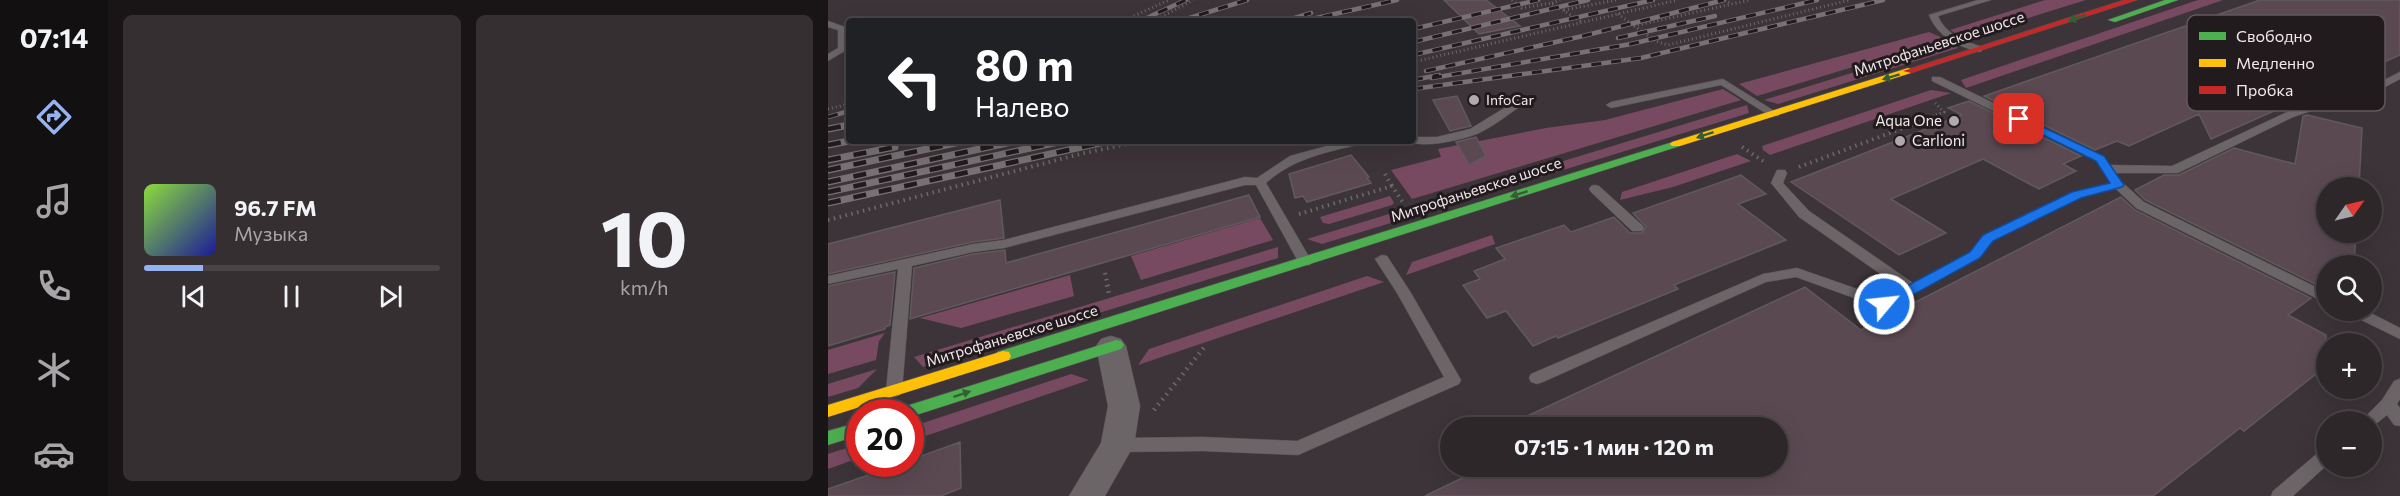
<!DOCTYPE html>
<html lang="ru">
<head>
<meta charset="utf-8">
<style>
	:root { --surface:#2d272a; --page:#352f32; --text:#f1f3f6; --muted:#a7a5a8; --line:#484447; --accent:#95b2f1 }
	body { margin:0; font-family:Commissioner,sans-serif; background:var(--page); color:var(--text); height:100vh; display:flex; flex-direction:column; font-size:22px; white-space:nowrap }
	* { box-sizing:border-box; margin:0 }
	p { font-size:20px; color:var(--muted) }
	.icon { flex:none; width:33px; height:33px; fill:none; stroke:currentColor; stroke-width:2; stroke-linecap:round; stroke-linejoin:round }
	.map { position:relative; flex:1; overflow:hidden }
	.details { display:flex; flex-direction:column; gap:15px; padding:15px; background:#191517; width:720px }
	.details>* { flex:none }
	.banner { position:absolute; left:18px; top:18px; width:570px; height:126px; border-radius:6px; box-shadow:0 6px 24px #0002,0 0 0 2px var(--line); background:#202124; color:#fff; overflow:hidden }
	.needle { width:39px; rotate:56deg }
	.buttons { position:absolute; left:1488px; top:177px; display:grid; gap:12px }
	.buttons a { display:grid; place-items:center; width:66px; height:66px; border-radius:50%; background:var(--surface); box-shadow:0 6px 24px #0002,0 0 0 2px var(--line); font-size:30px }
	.speed { position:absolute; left:18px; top:399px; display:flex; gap:12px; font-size:30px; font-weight:700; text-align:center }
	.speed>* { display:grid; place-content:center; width:78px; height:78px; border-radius:50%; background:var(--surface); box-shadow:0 6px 24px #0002,0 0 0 2px var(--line); line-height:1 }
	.speed .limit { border:9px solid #d22; background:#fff; color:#111 }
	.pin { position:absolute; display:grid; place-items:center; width:51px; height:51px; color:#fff; margin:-26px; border-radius:12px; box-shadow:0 3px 9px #0006 }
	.me { position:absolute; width:66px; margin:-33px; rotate:62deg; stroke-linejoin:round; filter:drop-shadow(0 0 4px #0008) }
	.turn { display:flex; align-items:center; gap:21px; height:126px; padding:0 30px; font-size:27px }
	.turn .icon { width:78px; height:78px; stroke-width:2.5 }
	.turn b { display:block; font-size:42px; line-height:51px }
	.details .widget { flex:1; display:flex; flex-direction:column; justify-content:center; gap:9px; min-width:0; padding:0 21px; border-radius:9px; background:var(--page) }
	.details .dial { align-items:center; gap:0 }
	.dial b { font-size:78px; line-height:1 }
	.song { display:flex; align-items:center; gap:18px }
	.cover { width:72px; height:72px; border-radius:9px; background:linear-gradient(135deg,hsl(90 70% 55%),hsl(240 70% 35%)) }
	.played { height:6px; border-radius:3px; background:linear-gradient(90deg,var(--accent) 20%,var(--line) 20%) }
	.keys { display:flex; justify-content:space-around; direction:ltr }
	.details .tiles { flex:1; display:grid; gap:15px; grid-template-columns:repeat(2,1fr) }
	.trip { position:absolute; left:612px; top:417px; width:348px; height:60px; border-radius:30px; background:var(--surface); box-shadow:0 6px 24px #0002,0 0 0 2px var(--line); font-weight:700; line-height:60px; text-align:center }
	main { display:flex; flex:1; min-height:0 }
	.tabs { display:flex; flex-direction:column; width:108px; justify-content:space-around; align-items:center; background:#121011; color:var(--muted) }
	.tabs .icon { width:42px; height:42px }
	.tabs .on { color:var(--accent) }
	.tabs b { font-size:27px; color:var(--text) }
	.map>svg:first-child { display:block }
	.green { fill:#784a61 }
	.building { fill:#5b4952; stroke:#605a5d; stroke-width:1.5 }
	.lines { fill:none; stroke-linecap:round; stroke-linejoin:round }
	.lane-casing { stroke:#595155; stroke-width:1 }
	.street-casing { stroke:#595155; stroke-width:1 }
	.fast-casing { stroke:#595155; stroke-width:1 }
	.slow-casing { stroke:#595155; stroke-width:1 }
	.jam-casing { stroke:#595155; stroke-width:1 }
	.path-far2 { stroke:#6d686a; stroke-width:3; stroke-dasharray:1 3; stroke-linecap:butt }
	.path-far1 { stroke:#6d686a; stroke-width:4; stroke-dasharray:1.5 4.5; stroke-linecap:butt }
	.path { stroke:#6d686a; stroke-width:4.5; stroke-dasharray:1.5 5; stroke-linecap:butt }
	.lane { fill:#6b6568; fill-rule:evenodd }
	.street { fill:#6b6568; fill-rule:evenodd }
	.fast { fill:#4caf50; fill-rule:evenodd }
	.slow { fill:#ffc107; fill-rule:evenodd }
	.jam { fill:#c62828; fill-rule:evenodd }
	.rail-far1-casing { stroke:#777074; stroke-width:4.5 }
	.rail-casing { stroke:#777074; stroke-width:7 }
	.rail-far1 { stroke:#221b1e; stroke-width:3; stroke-dasharray:10; stroke-linecap:butt }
	.rail { stroke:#221b1e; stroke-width:4.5; stroke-dasharray:13; stroke-linecap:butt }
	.oneway { fill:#355e34 }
	.route { fill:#1a73e8; stroke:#114b97; stroke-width:1.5 }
	.poi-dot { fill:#b2a9ad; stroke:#221b1e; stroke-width:2 }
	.labels { text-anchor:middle; stroke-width:6; stroke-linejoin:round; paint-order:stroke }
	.far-poi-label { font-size:14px; fill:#f2e8ec; stroke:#221b1e; text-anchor:start }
	.street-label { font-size:15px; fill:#f2e8ec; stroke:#221b1e }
	.poi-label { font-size:15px; fill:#f2e8ec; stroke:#221b1e; text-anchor:end }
	.key { fill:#221b1e; stroke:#60585c; stroke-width:1.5 }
	.key-label { font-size:16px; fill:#f2e8ec }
</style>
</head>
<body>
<main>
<nav class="tabs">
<b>07:14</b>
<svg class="icon on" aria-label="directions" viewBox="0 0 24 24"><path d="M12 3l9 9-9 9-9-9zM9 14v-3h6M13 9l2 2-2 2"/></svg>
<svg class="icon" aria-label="music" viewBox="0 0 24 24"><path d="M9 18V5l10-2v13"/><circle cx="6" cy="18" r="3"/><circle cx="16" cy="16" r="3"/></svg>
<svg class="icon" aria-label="phone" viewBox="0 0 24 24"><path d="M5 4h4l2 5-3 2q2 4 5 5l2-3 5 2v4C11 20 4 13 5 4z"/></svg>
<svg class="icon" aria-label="climate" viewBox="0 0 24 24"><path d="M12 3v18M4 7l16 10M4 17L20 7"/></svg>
<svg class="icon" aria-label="car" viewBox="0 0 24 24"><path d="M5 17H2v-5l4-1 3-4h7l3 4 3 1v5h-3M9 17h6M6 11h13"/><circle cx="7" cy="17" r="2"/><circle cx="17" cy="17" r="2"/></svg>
</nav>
<section class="details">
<div class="tiles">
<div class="widget">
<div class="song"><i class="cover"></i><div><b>96.7 FM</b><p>Музыка</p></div></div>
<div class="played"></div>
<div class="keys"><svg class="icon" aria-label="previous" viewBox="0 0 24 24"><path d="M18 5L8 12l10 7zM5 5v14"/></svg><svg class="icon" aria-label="pause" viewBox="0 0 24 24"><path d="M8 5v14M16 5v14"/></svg><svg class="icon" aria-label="next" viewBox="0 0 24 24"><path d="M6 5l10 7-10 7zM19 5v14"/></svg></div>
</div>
<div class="widget dial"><b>10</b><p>km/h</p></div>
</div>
</section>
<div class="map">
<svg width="1572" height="496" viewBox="0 0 1572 496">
	<rect width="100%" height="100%" fill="#3c3438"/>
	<path class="green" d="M1217,0H1258L1165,29L1130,35L1122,30Z
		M1370,0H1395L1138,88L1133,80Z
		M1101,32L1117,39L929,96L911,84Z
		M1124,42L1130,48L950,104L936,100Z
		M895,89L913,100L584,199L563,170L613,157L610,149L718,128L777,120Z
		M1103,90L1123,93L942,155L935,150L934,146Z
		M919,105L921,113L494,244L479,239Z
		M909,154L923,161L845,187L792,200L794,192Z
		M562,196L566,203L564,205L501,224L495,223L492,217Z
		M432,218L445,240L313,280L303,256Z
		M664,235L667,244L578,275L584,262Z
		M450,247V258L95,367L86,357Z
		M242,275L246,296L133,328L92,318Z
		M539,276L556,282L310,365L321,349Z
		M57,333L51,341L48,360L0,374V350Z
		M49,369L30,388L0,397V384Z
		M243,374L261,380L83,441V427Z
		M31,444V458L0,469V454Z"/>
	<path class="building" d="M616,0H658L692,26L651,34Z
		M1432,0H1572V55L1383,139L1371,114L1301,146L1289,141L1267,150L1156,96Z
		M629,96L643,126L622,131L605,100Z
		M1141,101L1253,156L1235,164L1248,171L1211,189L1155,159L1063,199L1118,233L1071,255L963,182L1134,115L1120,108Z
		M1479,115L1534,128L1531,188H1498V232H1528L1526,266H1498L1497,289L1317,200L1307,190L1336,175H1351L1406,148L1467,164L1475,116Z
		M648,137L658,156L641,165L628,142Z
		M523,155L541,177L539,178L543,183L479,202L475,196L467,198L461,174Z
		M913,175L938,194L910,204L958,240L846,285L850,289L730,338L728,336L705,346L678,311L659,318L635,285L652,279L646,271L677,259L668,248L736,225L743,232L786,217L802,233H814L818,227L805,213Z
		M421,195L432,217L82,319L86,268L145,254L177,250L178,263Z
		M1293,197L1307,210L1483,298L1460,315L1498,335V366L1416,431L1412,428L1325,496H597L659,466H950V428H708L699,416L977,287L1033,330Z
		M172,200L176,238L145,242L0,274V244Z
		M67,272L62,325L57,327V329L0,346V286Z
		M132,442L133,488L113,496H0V489L72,464H82V460Z"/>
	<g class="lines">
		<defs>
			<path id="lane" d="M1150,0H1163L1110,16C1118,35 1137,41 1154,47V51L1151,52C1129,46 1110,37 1101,15Z
				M0,21L17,27L20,49L0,61V54L10,48V30L0,27Z
				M1572,72V79L1518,108L1483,111L1465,117L1350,173H1287L1294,182L1316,202L1498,292V303L1308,208L1288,189L1252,198L1165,241L1152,258L1061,307H1051L968,277L938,282L715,382L709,384L703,382L701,378L703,374L935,274L969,268L1055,298L1074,289L971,217L943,183L949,170H957L959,173L955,183L981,211L1085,283L1142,252L1155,235L1244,192L1283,183L1268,161L1104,81V77H1112L1276,157L1282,165L1344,166L1457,113L1482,105L1512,103Z
				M895,79L951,114L950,116H942L893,85L783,108L778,105L783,102Z
				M693,98L697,99V103C682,113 665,127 649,134C633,140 594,149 580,141H585V137H609L642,129Z
				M517,141H539L537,143C501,152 467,157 438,183L484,262L482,265H472L428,185H417L176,248L145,252L84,266L74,391L72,395L66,397L60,395L58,391L70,269L0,284V276L145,244L176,240L417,177L429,178L462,156Z
				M767,185L771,186L814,225L816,228L814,231H804L763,192L761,189L763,186Z
				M554,255L559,256L583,293L633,380L631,384L470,455L375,451L289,452L283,450L280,445L283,440L289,438L375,437L469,441L616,377L569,293L547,259Z
				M1517,310H1537L1572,328V339L1519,313Z
				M1572,379V399L1569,404L1572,408V426L1566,425L1559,415L1544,427V422H1532L1554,400L1566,381Z
				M1498,449V466L1465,496H1443L1445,491L1492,451Z"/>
			<path id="street" d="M283,336L293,339L298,346L312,406L306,445L277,496H241L273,443L280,406L268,346L273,339Z"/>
			<path id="fast" d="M1337,0H1350L1287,22L1280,20Z
				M848,141L852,142V146L181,360H169L167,356L169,352Z
				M288,340L293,341L296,345L293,349L82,417V412H70L72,408Z
				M32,422V435L0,445V431Z"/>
			<path id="slow" d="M1080,68L1083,69V73L852,146H844L842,144L844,142Z
				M175,351L181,352L183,356L181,360L0,417V405Z"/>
			<path id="jam" d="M1296,0H1309L1083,73L1075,71Z"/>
		</defs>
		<use href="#lane" class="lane-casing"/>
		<use href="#street" class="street-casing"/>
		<use href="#fast" class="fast-casing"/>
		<use href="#slow" class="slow-casing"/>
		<use href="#jam" class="jam-casing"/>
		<path class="path-far2" d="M684,0L694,8L723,3L754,22
			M897,0L904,4
			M724,3L732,0
			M736,10L788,0
			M790,14L827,41L840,45L1022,0
			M295,21L341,0
			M326,21L365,0
			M806,26L922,0
			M585,62L850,0
			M0,109L21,104
			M1082,125L1116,112L1107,103"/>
		<path class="path-far1" d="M914,147L938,163
			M971,167L1086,124
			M557,174L564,186
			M471,214L564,186L576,204
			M0,220L248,155L313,141
			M277,273L280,287"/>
		<path class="path" d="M279,285L281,294
			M326,410L378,345"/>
		<use href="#lane" class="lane"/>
		<use href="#street" class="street"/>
		<use href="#fast" class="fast"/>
		<use href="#slow" class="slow"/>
		<use href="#jam" class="jam"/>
		<defs>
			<path id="rail-far1" d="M312,21L358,0
				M352,21L419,0
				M457,21L483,13
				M475,21L569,0
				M585,29L710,0
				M790,38L887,16
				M585,42L760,0
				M585,55L825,0
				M598,71L755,36L896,0
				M604,78L803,44L989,0
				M585,80L611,75
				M585,89L813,58L1055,0
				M0,117L21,111"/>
			<path id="rail" d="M0,129L21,125
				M0,145L21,141
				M0,160L67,147
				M0,170L137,141
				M0,182L188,141
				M0,192L235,141
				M0,203L281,141"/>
		</defs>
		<use href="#rail-far1" class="rail-far1-casing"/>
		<use href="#rail" class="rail-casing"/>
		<use href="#rail-far1" class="rail-far1"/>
		<use href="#rail" class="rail"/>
	</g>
	<defs><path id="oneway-solid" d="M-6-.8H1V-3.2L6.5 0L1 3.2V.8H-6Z" transform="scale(1.5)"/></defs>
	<g class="oneway">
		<use href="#oneway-solid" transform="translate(1249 18) rotate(162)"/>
		<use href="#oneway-solid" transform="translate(1063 77) rotate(163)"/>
		<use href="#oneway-solid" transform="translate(877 135) rotate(162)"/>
		<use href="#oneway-solid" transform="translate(691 194) rotate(162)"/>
		<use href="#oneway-solid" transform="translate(134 394) rotate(-18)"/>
	</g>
	<path class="route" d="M1191,116L1276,156L1296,185L1294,187L1253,198L1165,241L1152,258L1061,308H1051L1048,304L1051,301L1142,252L1155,235L1244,192L1282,183L1268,161L1187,121L1185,119Z"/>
	<g class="poi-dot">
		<circle cx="646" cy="100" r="6"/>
		<circle cx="1126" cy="121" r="6"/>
		<circle cx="1072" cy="141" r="6"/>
	</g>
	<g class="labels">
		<g class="far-poi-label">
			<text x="658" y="105">InfoCar</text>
		</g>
		<g class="street-label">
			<text transform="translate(1111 44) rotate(-18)" y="5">Митрофаньевское шоссе</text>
			<text transform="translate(648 190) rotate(-18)" y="5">Митрофаньевское шоссе</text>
			<text transform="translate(184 336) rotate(-17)" y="5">Митрофаньевское шоссе</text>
		</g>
		<g class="poi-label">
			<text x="1114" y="126">Aqua One</text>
			<text x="1084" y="146" text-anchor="start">Carlioni</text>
		</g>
	</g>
	<rect x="1359" y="15" width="198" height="96" rx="9" class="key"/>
	<rect x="1371" y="32" width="27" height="8" fill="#4caf50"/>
	<rect x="1371" y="59" width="27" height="8" fill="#ffc107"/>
	<rect x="1371" y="86" width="27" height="8" fill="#c62828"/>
	<g class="key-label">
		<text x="1408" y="42">Свободно</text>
		<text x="1408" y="69">Медленно</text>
		<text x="1408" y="96">Пробка</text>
	</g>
</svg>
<div class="buttons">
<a><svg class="needle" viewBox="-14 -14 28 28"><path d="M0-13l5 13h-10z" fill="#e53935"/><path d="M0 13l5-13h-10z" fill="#a7a5a8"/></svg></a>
<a><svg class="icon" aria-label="search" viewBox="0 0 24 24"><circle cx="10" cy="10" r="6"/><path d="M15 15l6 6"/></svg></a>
<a>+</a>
<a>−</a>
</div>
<div class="speed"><div class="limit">20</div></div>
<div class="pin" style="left:1191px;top:119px;background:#d93025"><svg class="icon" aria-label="arrive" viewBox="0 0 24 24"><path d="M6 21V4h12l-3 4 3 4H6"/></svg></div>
<svg class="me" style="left:1056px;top:304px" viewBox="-20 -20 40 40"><circle r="17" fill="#1a73e8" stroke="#fff" stroke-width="3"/><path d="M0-11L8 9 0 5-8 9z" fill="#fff"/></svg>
<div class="trip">07:15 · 1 мин · 120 m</div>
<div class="banner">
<div class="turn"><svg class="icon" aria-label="left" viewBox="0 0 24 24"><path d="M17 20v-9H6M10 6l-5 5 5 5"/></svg><div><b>80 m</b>Налево</div></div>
</div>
</div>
</main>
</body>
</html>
